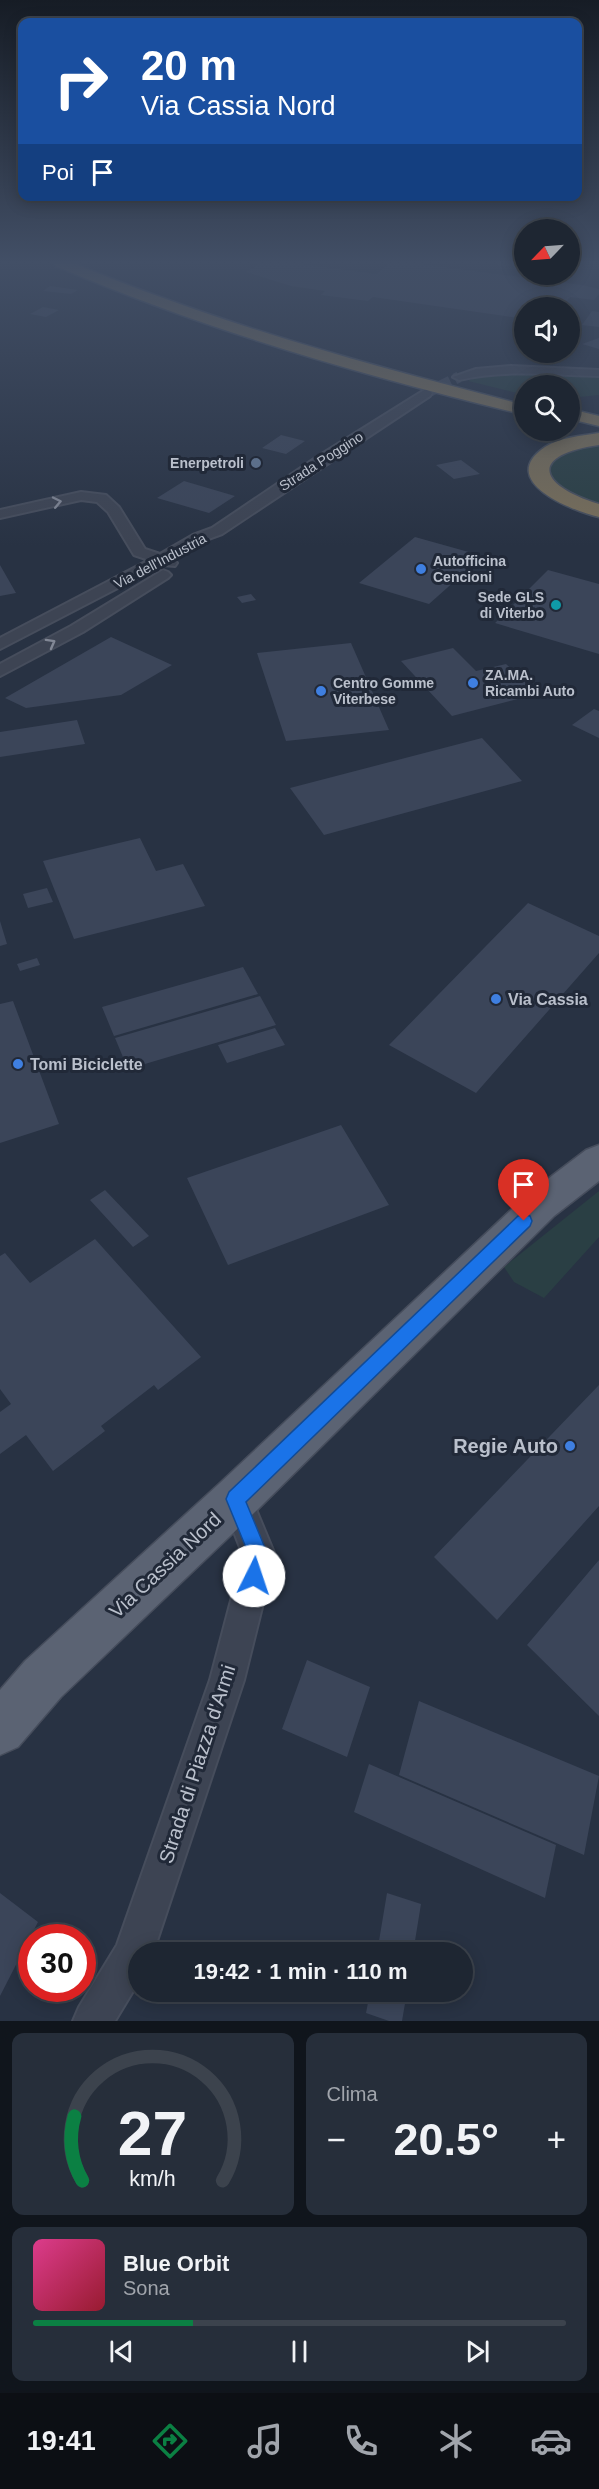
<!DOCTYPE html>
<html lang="it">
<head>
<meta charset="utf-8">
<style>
	:root { --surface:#1e2632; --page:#262e3a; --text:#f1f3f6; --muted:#a1a5ac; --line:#3c434d; --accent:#0b8043 }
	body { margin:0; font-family:Helvetica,sans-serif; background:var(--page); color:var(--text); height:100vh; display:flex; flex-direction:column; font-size:22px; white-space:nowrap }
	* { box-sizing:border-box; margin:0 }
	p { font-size:20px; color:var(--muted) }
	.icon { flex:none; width:33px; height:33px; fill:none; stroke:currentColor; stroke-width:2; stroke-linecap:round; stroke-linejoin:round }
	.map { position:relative; height:2021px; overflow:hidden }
	.drawer { display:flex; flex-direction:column; gap:12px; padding:12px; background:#10151c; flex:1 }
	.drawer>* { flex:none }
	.top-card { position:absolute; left:18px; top:18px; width:564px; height:183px; border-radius:12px; box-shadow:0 3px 15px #0003,0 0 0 2px var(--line); background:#1a4fa0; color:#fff; overflow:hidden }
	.needle { width:39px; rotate:245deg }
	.buttons { position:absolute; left:514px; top:219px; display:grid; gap:12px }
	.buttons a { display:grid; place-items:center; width:66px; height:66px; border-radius:50%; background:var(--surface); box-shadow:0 3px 15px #0003,0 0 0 2px var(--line); font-size:30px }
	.speed { position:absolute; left:18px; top:1924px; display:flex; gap:12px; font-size:30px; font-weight:700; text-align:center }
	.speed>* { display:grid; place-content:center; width:78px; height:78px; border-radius:50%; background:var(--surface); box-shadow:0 3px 15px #0003,0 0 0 2px var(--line); line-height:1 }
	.speed .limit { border:9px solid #d22; background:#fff; color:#111 }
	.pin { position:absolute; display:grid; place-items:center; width:51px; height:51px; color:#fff; margin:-62px -26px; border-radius:50% 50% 50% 0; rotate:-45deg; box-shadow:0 0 6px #0007 }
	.pin .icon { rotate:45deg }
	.me { position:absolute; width:66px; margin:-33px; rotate:4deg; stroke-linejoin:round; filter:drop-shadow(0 0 4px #0008) }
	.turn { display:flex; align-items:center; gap:21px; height:126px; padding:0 24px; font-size:27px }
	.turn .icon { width:78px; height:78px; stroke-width:2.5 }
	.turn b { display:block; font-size:42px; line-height:51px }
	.then { display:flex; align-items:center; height:57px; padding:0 24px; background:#0003; gap:12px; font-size:22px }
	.big { font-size:45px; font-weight:700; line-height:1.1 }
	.drawer .tile { flex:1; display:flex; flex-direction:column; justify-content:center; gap:9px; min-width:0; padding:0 21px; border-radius:12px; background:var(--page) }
	.drawer .dial { align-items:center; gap:0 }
	.dial svg { height:156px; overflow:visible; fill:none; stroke:var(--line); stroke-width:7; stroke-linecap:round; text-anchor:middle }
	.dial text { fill:var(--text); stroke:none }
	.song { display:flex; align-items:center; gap:18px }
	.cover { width:72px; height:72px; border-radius:9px; background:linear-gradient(135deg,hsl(330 70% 55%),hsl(350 70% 35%)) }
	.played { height:6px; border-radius:3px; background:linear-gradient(90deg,var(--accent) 30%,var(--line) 30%) }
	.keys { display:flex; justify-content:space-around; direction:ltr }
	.heat { display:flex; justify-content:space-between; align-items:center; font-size:33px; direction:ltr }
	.drawer .tiles { flex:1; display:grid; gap:12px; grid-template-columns:1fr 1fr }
	.tile:last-child { grid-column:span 2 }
	.trip { position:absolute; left:128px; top:1942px; width:345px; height:60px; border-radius:30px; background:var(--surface); box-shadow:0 3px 15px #0003,0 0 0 2px var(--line); font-weight:700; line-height:60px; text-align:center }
	.menu { display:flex; height:96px; justify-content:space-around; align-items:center; background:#0c0f14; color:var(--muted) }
	.menu .icon { width:42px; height:42px }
	.menu .on { color:var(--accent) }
	.menu b { font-size:27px; color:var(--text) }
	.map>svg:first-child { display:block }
	.green { fill:#2a3f44 }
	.building { fill:#3b4559 }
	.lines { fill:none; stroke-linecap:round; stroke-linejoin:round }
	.street-tunnel { stroke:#3e4758; stroke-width:11; stroke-dasharray:11 5; stroke-linecap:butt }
	.street-casing { stroke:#464d5c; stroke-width:4 }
	.primary-casing { stroke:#464d5c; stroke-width:3 }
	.highway-casing { stroke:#474f5d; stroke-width:3 }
	.street { fill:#3d4453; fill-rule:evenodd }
	.primary { fill:#5b6373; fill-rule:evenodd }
	.highway { fill:#796f5a; fill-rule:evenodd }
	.oneway { stroke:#828896 }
	.route { fill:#1a73e8; stroke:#114b97; stroke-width:1.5 }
	.service-dot { fill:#5c6f8a; stroke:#212938; stroke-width:2 }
	.shop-dot { fill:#3f7fe0; stroke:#212938; stroke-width:2 }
	.culture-dot { fill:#0f9aa8; stroke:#212938; stroke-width:2 }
	.labels { text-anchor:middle; stroke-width:6; stroke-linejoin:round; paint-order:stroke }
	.far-street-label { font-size:14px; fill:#bac0cc; stroke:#212938 }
	.far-poi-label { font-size:14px; font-weight:bold; fill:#bac0cc; stroke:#212938; text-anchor:start }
	.poi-label { font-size:16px; font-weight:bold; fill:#bac0cc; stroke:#212938; text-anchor:start }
	.near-poi-label { font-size:20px; font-weight:bold; fill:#bac0cc; stroke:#212938; text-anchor:end }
	.near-street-label { font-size:20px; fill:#bac0cc; stroke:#212938 }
</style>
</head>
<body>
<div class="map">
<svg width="599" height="2021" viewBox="0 0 599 2021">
	<rect width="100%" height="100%" fill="#283243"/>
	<path class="green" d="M502,374L599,377V395L570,398V386H525V395L468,381L477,376Z
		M599,441V507L573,498L549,478V462L552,457Z
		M599,1191V1237L544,1298L514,1282L504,1267Z"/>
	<path class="building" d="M261,263H293L376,274L389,263H413L582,285L599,289V294L594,300L570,297L561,308H525V319L373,297L368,301L321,295L325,291L291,286L246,272Z
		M493,263H525V268L493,264Z
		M50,286L78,290L71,294L43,291Z
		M43,307L59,310L46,317L30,314Z
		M592,311L599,312V327L582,325Z
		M599,338V349L582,344Z
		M281,435L305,441L286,454L262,448Z
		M461,460L480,474L454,479L436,465Z
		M184,481L235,496L209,513L157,498Z
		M415,537L483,556L429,604L359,583Z
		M0,565L16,593L0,596Z
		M548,570L599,584V654L495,623Z
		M251,594L256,600L242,603L237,597Z
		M111,637L172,665L121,695L26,708L5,698Z
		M351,643L389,730L286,741L257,653Z
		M453,648L476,671L506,664L537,694L452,716L401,661Z
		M594,709L599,711V738L572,725Z
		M77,720L85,744L0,757V732Z
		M482,738L522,781L324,835L290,788Z
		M140,838L156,871L183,864L205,906L74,939L43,861Z
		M47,888L53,902L28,908L23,894Z
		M528,903L599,936V953L476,1093L389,1045Z
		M0,921L7,944L0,946Z
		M37,958L40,965L20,971L17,964Z
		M243,967L258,994L114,1036L102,1007Z
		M260,996L276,1025L128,1069L115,1038Z
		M13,1001L59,1124L0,1143V1004Z
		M275,1028L285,1045L227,1063L218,1045Z
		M341,1125L389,1205L228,1265L187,1178Z
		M105,1190L149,1236L133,1247L90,1200Z
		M95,1239L201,1357L158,1390L154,1385L101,1426L105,1431L53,1471L26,1435L0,1454V1412L11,1404L0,1389V1256L5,1253L30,1283Z
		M599,1385V1506L497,1620L434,1557Z
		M599,1560V1716L527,1645Z
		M307,1660L370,1687L347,1757L282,1729Z
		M419,1701L599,1776L584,1855L399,1775Z
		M369,1764L556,1845L545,1898L354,1812Z
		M0,1893L38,1922L0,1996Z
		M387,1893L421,1904L413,1953H377Z
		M370,1992H407L402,2021H389L366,2013Z"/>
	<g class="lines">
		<path class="street-tunnel" d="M426,393L459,377"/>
		<defs>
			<path id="street" d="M511,366L599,370V376C551,375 506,369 459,380L453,377L476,369Z
				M426,389L432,393L430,396L222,534L203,541L173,559L177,563L175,566L162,565L0,649V638L149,560L134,555L108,512L97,502L81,500L0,518V510L81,492L106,495L119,507L145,549L160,554L193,535L212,528L317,457Z
				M163,570L168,572L171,575L168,578L83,632L0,676V664L71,626Z
				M236,1484L247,1488L275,1555L244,1680L153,1953H138V1983L115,2021H73L79,2007L117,1945L210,1680L243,1555L221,1499L225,1488Z"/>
			<path id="primary" d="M599,1145V1181L554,1216L252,1515L61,1697L18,1747L0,1755V1690L25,1661L220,1483L528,1194L586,1150Z"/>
			<path id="highway" d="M54,263H73C219,324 371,366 525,405V415C365,376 208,331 56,266Z
				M570,409L599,416V426L570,419Z
				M599,433V445C527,455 539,486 599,504V517C573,511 495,481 545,447C560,437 582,436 599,433Z"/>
		</defs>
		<use href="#street" class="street-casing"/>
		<use href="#primary" class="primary-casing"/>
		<use href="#highway" class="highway-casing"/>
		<use href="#street" class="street"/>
		<use href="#primary" class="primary"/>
		<use href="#highway" class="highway"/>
	</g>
	<defs><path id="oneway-chevron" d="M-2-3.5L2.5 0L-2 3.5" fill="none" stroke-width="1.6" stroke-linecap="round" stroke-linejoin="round" transform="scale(1.5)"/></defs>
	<g class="oneway">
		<use href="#oneway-chevron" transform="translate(57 502) rotate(-12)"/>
		<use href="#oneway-chevron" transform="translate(51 643) rotate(-29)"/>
	</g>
	<linearGradient id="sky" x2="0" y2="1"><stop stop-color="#161c25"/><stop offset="0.48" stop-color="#424f66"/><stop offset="1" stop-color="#424f66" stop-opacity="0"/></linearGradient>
	<rect width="599" height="546" fill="url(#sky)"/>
	<path class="route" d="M524,1215L530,1216L532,1221L530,1226L246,1502L268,1555L260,1583L254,1586L247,1583L244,1576L249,1555L226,1499L229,1492L518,1216Z"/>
	<circle class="service-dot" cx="256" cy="463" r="6"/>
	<g class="shop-dot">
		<circle cx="421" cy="569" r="6"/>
		<circle cx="473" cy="683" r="6"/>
		<circle cx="321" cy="691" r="6"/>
		<circle cx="496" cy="999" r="6"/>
		<circle cx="18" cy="1064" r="6"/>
		<circle cx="570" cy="1446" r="6"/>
	</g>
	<circle class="culture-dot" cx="556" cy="605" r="6"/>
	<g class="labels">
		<g class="far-street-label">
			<text transform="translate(321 461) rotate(-33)" y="5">Strada Poggino</text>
			<text transform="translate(160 561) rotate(-28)" y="5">Via dell'Industria</text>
		</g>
		<g class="far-poi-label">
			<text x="244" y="468" text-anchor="end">Enerpetroli</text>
			<text x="433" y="566">Autofficina<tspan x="433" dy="16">Cencioni</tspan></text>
			<text x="544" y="602" text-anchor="end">Sede GLS<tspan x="544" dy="16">di Viterbo</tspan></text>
			<text x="485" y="680">ZA.MA.<tspan x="485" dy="16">Ricambi Auto</tspan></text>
			<text x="333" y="688">Centro Gomme<tspan x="333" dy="16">Viterbese</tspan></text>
		</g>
		<g class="poi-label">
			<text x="508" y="1005">Via Cassia</text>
			<text x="30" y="1070">Tomi Biciclette</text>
		</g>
		<g class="near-poi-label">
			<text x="558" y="1453">Regie Auto</text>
		</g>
		<g class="near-street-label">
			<text transform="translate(165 1565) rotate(-43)" y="7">Via Cassia Nord</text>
			<text transform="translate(197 1764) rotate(-72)" y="7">Strada di Piazza d'Armi</text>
		</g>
	</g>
</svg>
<div class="buttons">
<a><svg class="needle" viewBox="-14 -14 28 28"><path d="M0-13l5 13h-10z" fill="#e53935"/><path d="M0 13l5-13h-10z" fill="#a1a5ac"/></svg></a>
<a><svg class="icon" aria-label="sound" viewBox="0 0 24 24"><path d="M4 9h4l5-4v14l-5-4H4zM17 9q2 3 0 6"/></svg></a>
<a><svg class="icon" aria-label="search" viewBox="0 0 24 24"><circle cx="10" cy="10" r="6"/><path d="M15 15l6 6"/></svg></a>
</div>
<div class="speed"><div class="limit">30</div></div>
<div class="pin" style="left:524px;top:1221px;background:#d93025"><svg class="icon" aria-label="arrive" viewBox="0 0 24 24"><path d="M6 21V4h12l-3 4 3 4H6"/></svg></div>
<svg class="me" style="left:254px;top:1576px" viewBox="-20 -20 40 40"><circle r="19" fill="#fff"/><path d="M0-13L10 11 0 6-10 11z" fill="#1a73e8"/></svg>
<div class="trip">19:42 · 1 min · 110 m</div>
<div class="top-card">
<div class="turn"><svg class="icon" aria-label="right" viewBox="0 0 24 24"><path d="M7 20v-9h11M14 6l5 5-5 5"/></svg><div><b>20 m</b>Via Cassia Nord</div></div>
<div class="then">Poi<svg class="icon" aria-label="arrive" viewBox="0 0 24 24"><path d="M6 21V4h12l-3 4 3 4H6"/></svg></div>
</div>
</div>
<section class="drawer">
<div class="tiles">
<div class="tile dial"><svg viewBox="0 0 100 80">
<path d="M14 69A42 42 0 1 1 86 69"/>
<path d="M14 69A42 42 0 0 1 10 36" stroke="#0b8043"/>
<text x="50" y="56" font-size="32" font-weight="700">27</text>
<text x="50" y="72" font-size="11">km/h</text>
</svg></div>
<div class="tile"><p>Clima</p>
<div class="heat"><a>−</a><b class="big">20.5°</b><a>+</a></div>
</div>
<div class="tile">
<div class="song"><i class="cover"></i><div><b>Blue Orbit</b><p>Sona</p></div></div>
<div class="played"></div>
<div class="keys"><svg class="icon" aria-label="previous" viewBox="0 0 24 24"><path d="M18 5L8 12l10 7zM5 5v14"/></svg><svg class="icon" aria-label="pause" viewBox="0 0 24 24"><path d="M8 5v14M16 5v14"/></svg><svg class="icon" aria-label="next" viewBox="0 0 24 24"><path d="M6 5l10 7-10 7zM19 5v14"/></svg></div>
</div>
</div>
</section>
<nav class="menu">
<b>19:41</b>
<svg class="icon on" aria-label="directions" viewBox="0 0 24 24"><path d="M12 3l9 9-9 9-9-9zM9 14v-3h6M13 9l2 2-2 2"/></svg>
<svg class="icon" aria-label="music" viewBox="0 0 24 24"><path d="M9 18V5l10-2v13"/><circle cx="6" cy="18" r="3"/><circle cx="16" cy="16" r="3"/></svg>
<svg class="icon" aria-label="phone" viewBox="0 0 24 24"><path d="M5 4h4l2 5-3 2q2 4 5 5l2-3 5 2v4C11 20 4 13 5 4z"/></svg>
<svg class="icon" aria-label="climate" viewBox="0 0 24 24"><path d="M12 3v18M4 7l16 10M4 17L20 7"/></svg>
<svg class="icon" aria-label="car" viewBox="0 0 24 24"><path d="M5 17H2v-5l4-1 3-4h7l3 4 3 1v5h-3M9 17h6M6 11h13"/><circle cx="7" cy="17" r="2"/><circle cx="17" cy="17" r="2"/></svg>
</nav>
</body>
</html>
